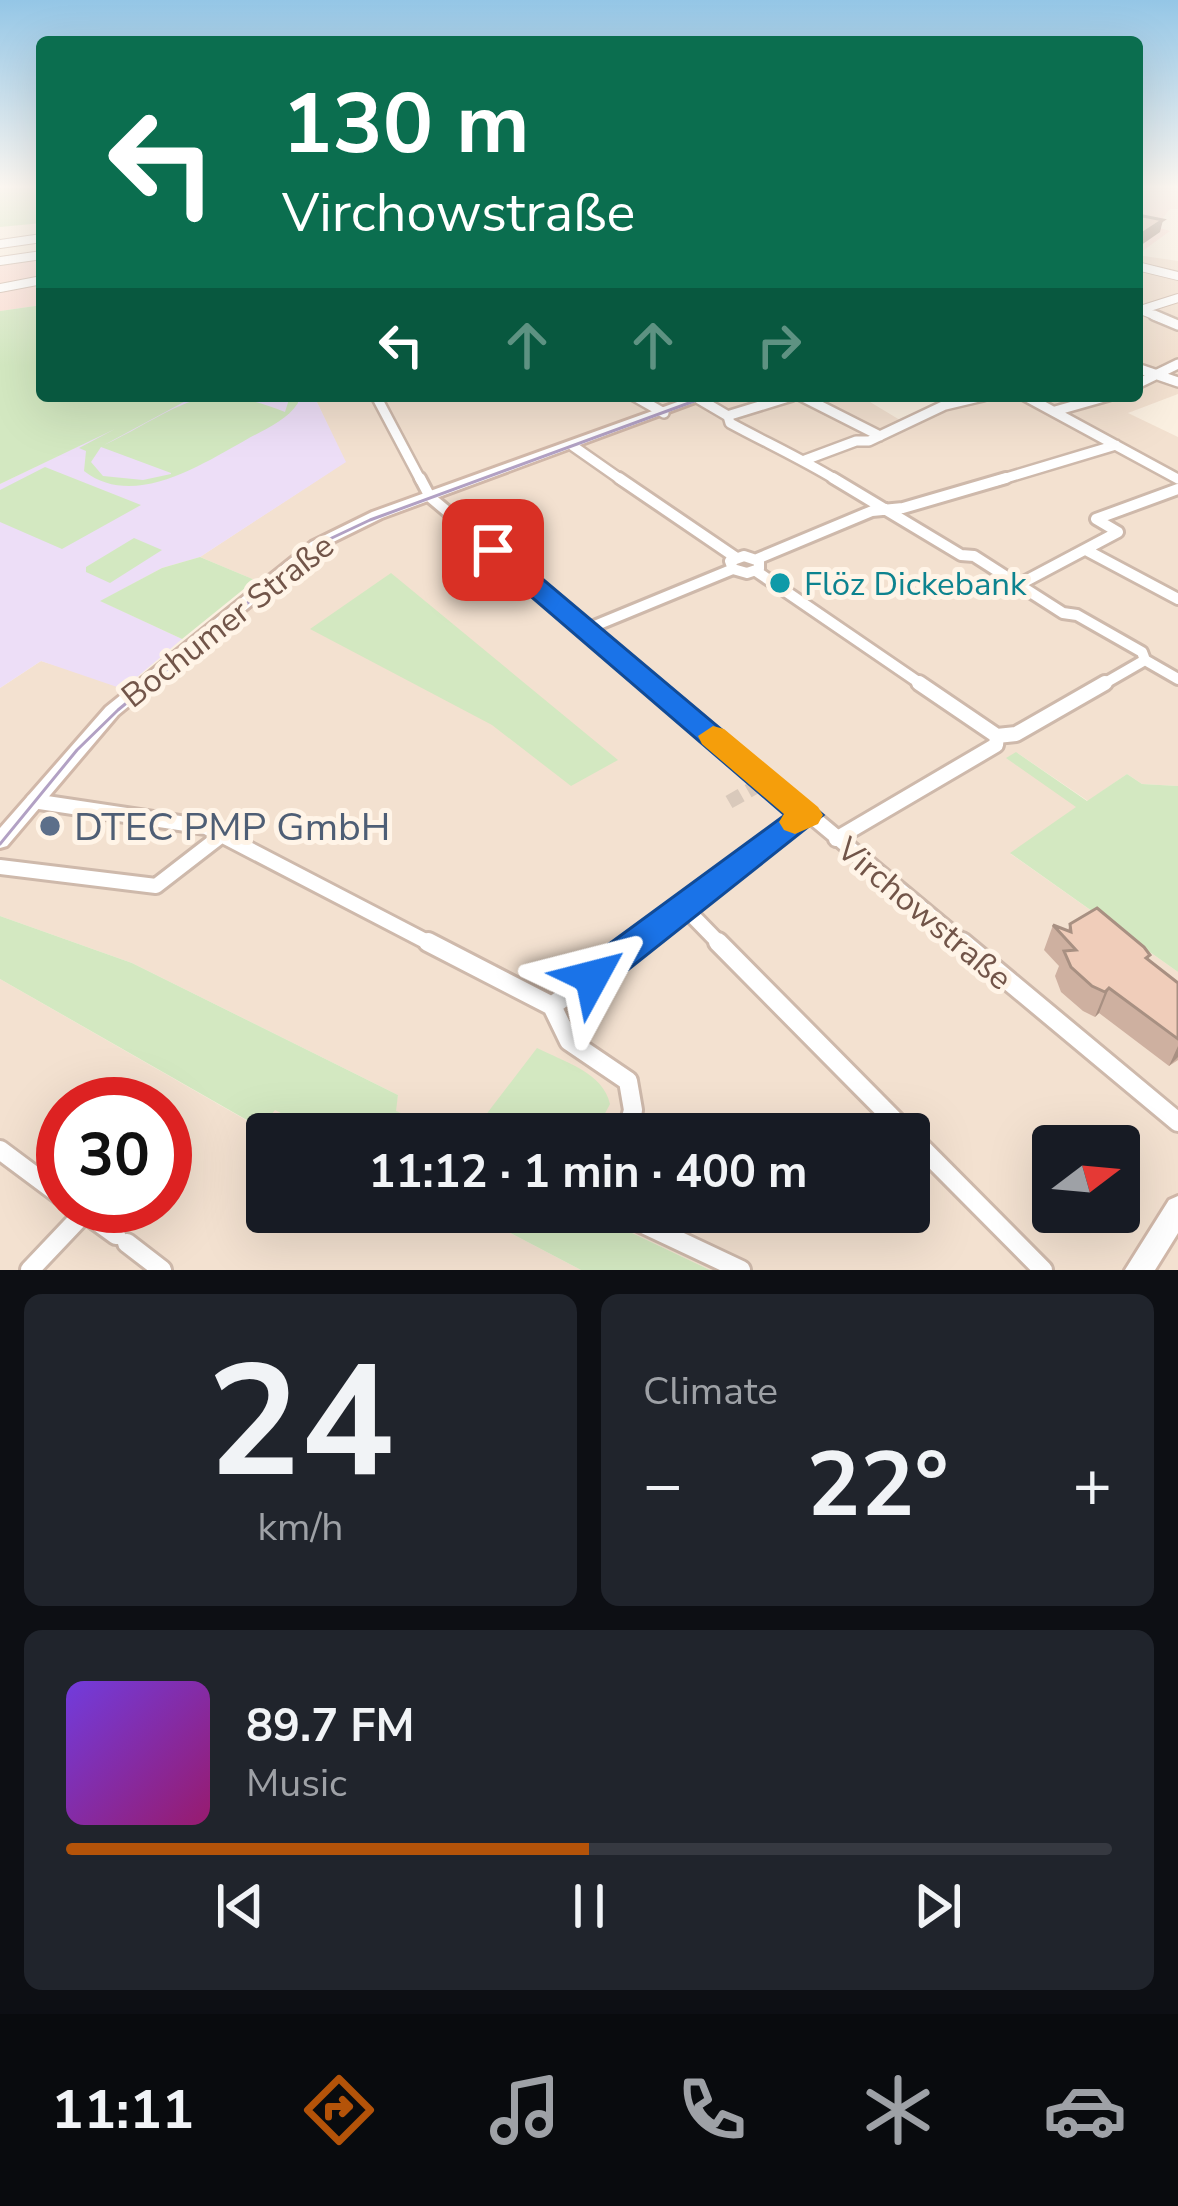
<!DOCTYPE html>
<html lang="en">
<head>
<meta charset="utf-8">
<style>
	:root { --surface:#171b24; --page:#20242c; --text:#f1f3f6; --muted:#9ea1a6; --line:#363941; --accent:#b45309 }
	body { margin:0; font-family:"Nunito Sans",sans-serif; background:var(--page); color:var(--text); height:100vh; display:flex; flex-direction:column; font-size:45px; white-space:nowrap }
	* { box-sizing:border-box; margin:0 }
	p { font-size:39px; color:var(--muted) }
	.icon { flex:none; width:66px; height:66px; fill:none; stroke:currentColor; stroke-width:2; stroke-linecap:round; stroke-linejoin:round }
	.map { position:relative; height:1270px; overflow:hidden }
	.side { display:flex; flex-direction:column; gap:24px; padding:24px; background:#0d0f14; flex:1 }
	.side>* { flex:none }
	.banner { position:absolute; left:36px; top:36px; width:1107px; height:366px; border-radius:12px; box-shadow:0 12px 48px #0002; background:#0b6e4f; color:#fff; overflow:hidden }
	.needle { width:78px; rotate:74deg }
	.controls { position:absolute; left:1032px; top:1125px; display:grid; gap:24px }
	.controls a { display:grid; place-items:center; width:108px; height:108px; border-radius:12px; background:var(--surface); box-shadow:0 12px 48px #0002; font-size:60px }
	.speed { position:absolute; left:36px; top:1077px; display:flex; gap:24px; font-size:60px; font-weight:700; text-align:center }
	.speed>* { display:grid; place-content:center; width:156px; height:156px; border-radius:50%; background:var(--surface); box-shadow:0 12px 48px #0002; line-height:1 }
	.speed .limit { border:18px solid #d22; background:#fff; color:#111 }
	.pin { position:absolute; display:grid; place-items:center; width:102px; height:102px; color:#fff; margin:-51px; border-radius:24px; box-shadow:0 6px 18px #0006 }
	.me { position:absolute; width:132px; margin:-66px; rotate:52deg; stroke-linejoin:round; filter:drop-shadow(0 0 9px #0008) }
	.turn { display:flex; align-items:center; gap:42px; height:252px; padding:0 48px; font-size:54px }
	.turn .icon { width:156px; height:156px; stroke-width:2.5 }
	.turn b { display:block; font-size:84px; line-height:102px }
	.lanes { display:flex; align-items:center; height:114px; padding:0 48px; background:#0003; justify-content:center; gap:60px; direction:ltr }
	.lanes .off { opacity:.35 }
	.big { font-size:90px; font-weight:700; line-height:1.1 }
	.side .widget { flex:1; display:flex; flex-direction:column; justify-content:center; gap:18px; min-width:0; padding:0 42px; border-radius:18px; background:var(--page) }
	.side .dial { align-items:center; gap:0 }
	.dial b { font-size:156px; line-height:1 }
	.song { display:flex; align-items:center; gap:36px }
	.cover { width:144px; height:144px; border-radius:18px; background:linear-gradient(135deg,hsl(260 70% 55%),hsl(320 70% 35%)) }
	.played { height:12px; border-radius:6px; background:linear-gradient(90deg,var(--accent) 50%,var(--line) 50%) }
	.keys { display:flex; justify-content:space-around; direction:ltr }
	.heat { display:flex; justify-content:space-between; align-items:center; font-size:66px; direction:ltr }
	.side .tiles { flex:1; display:grid; gap:24px; grid-template-columns:1fr 1fr }
	.widget:last-child { grid-column:span 2 }
	.trip { position:absolute; left:246px; top:1113px; width:684px; height:120px; border-radius:12px; background:var(--surface); box-shadow:0 12px 48px #0002; font-weight:700; line-height:120px; text-align:center }
	.tab-bar { display:flex; height:192px; justify-content:space-around; align-items:center; background:#090b0e; color:var(--muted) }
	.tab-bar .icon { width:84px; height:84px }
	.tab-bar .on { color:var(--accent) }
	.tab-bar b { font-size:54px; color:var(--text) }
	.map>svg:first-child { display:block }
	.residential { fill:#f3e1d0; fill-rule:evenodd }
	.commercial { fill:#fcdfd5 }
	.education { fill:#eddef7 }
	.green { fill:#d3e8c1; fill-rule:evenodd }
	.lines { fill:none; stroke-linecap:round; stroke-linejoin:round }
	.street-tunnel { stroke:#d9c9bb; stroke-width:14; stroke-dasharray:14 8; stroke-linecap:butt }
	.street-far4-casing { stroke:#ceb9ab; stroke-width:10 }
	.street-far3-casing { stroke:#ceb9ab; stroke-width:14 }
	.street-far2-casing { stroke:#ceb9ab; stroke-width:16 }
	.street-far1-casing { stroke:#ceb9ab; stroke-width:20 }
	.street-casing { stroke:#ceb9ab; stroke-width:24 }
	.secondary-casing { stroke:#d1b8a9; stroke-width:6 }
	.street-far4 { stroke:#fff; stroke-width:8 }
	.street-far3 { stroke:#fff; stroke-width:9 }
	.street-far2 { stroke:#fff; stroke-width:10 }
	.street-far1 { stroke:#fff; stroke-width:14 }
	.street { stroke:#fff; stroke-width:18 }
	.secondary { fill:#fff; fill-rule:evenodd }
	.tram { stroke:#b2a1c4; stroke-width:3 }
	.wall { fill:#ceb0a0 }
	.shaded-wall { fill:#a89082 }
	.building { fill:#f0cdba; stroke:#a89082; stroke-width:3 }
	.route { fill:#1a73e8; stroke:#114b97; stroke-width:3 }
	.slow { fill:#f59e0b }
	.culture-dot { fill:#0f9aa8; stroke:#fff4e7; stroke-width:4.5 }
	.service-dot { fill:#5c6f8a; stroke:#fff4e7; stroke-width:4.5 }
	.labels { text-anchor:middle; stroke-width:10; stroke-linejoin:round; paint-order:stroke }
	.culture-label { font-size:33px; fill:#0d838f; stroke:#fff4e7; text-anchor:start }
	.street-label { font-size:33px; fill:#725549; stroke:#fff4e7 }
	.near-service-label { font-size:39px; fill:#4e5e75; stroke:#fff4e7; text-anchor:start }
</style>
</head>
<body>
<div class="map">
<svg width="1178" height="1270" viewBox="0 0 1178 1270">
	<rect width="100%" height="100%" fill="#fbf0e1"/>
	<path class="residential" d="M1137,255L1178,261V394L1128,413L1178,437V786L1142,784L1127,774L1088,801L1016,752L1077,807L1011,854L1178,972V1270H710L588,1212H909V1134L452,1133L395,1111L398,1095L132,963L0,916V688L41,661L143,692L269,586L200,557L345,462L314,396H860L900,420L964,396H1137ZM1053,1146H1119V1212H1053Z
		M0,979L260,1128L275,1109L322,1134H267V1212H470L581,1270H0ZM63,1104H165V1206H63Z"/>
	<path class="commercial" d="M1137,188H1178V209H1170L1156,227L1170,231L1137,255Z
		M42,256V305L0,311V263Z"/>
	<path class="education" d="M181,396H314L346,462L200,557L162,568L101,601L182,639L123,689L41,661L0,688V484Z"/>
	<path class="green" d="M0,188H42V223L0,227Z
		M42,305V396H195L104,445C180,409 197,377 285,412L290,396H298V403C286,422 262,430 244,441C199,466 133,509 84,471L86,451L79,448L115,429L0,484V311ZM101,447L171,473V474L143,480L103,476L91,462Z
		M45,467L141,505L62,549L0,522V490Z
		M134,538L162,550L110,583L86,572V567Z
		M200,557L255,580L182,639L100,601L162,568Z
		M391,573L618,760L571,786L492,725L310,629Z
		M1016,752L1087,801L1127,774L1142,784L1178,786V972L1010,853L1076,807L1006,758Z
		M0,916L132,963L398,1095L396,1111L451,1133H472L537,1048C564,1062 603,1072 610,1104L594,1134H322L275,1110L261,1128L0,979Z
		M470,1212H588L710,1270H581Z"/>
	<g class="lines">
		<path class="street-tunnel" d="M729,802L766,781"/>
		<defs>
			<path id="street-far4" d="M0,244L42,238
				M0,261L42,255
				M1137,266L1178,276
				M0,288L42,280
				M1141,310L1161,318
				M1137,311L1178,298"/>
			<path id="street-far3" d="M1154,315L1178,325
				M1137,368L1178,382
				M1137,384L1178,364
				M376,396L421,481
				M634,396L664,413
				M801,396L880,436
				M1025,396L1178,479
				M699,399L728,416L730,423C767,443 802,459 838,481
				M1055,411L1108,396
				M727,416L792,396
				M573,446L623,481
				M805,460L856,441H869L945,405L983,396
				M996,481L1116,445"/>
			<path id="street-far2" d="M420,478L430,497L656,686
				M619,478L735,557
				M833,478L961,555L974,556L1063,613L1077,615L1142,652L1145,660L1178,679
				M1086,550L1178,599
				M744,556L759,561V569L747,573L733,569L730,561Z
				M757,559L872,511L903,508L1006,478
				M756,571L924,686
				M1020,584L1118,532L1096,519L1178,489
				M587,629L733,569
				M1100,686L1145,660"/>
			<path id="street-far1" d="M652,683L966,945
				M919,683L997,736
				M33,801L206,827L433,945
				M836,839L996,745L997,736L1016,734L1105,683
				M0,867L156,886L222,835
				M683,906L721,945
				M634,945L807,815"/>
			<path id="street" d="M428,942L552,1006L638,942
				M718,942L908,1134
				M962,942L1178,1122
				M552,1006L569,1041L628,1081L633,1110L627,1134
				M909,1135L1043,1270
				M0,1150L63,1197
				M76,1206L116,1235
				M618,1212L741,1270
				M127,1243L162,1270
				M30,1270L84,1213"/>
			<path id="secondary" d="M694,396H712L382,518L321,548L118,715L7,846L0,848V828L106,707L311,542L372,512Z
				M1178,1196V1233L1155,1270H1125L1169,1200Z"/>
		</defs>
		<use href="#street-far4" class="street-far4-casing"/>
		<use href="#street-far3" class="street-far3-casing"/>
		<use href="#street-far2" class="street-far2-casing"/>
		<use href="#street-far1" class="street-far1-casing"/>
		<use href="#street" class="street-casing"/>
		<use href="#secondary" class="secondary-casing"/>
		<use href="#street-far4" class="street-far4"/>
		<use href="#street-far3" class="street-far3"/>
		<use href="#street-far2" class="street-far2"/>
		<use href="#street-far1" class="street-far1"/>
		<use href="#street" class="street"/>
		<use href="#secondary" class="secondary"/>
		<path class="tram" d="M0,844L77,750L118,710L319,544L370,520L708,396"/>
	</g>
	<path class="wall" d="M1070,924L1150,955L1148,960L1178,983V1060L1169,1066L1099,1013L1095,1017L1083,1011L1061,992L1055,976L1059,966L1044,950L1053,925L1068,930Z"/>
	<path class="shaded-wall" d="M1163,220L1160,232L1137,248L1138,237Z
		M1109,988L1099,1013L1095,1017L1105,992Z
		M1178,1046V1057L1169,1066Z"/>
	<path class="building" d="M1143,216L1163,220L1137,237V219Z
		M1097,908L1144,947L1150,955L1146,958L1178,983V1039L1109,988L1105,992L1092,986L1071,967L1064,951L1076,950L1053,925L1071,932L1070,924Z"/>
	<linearGradient id="sky" x2="0" y2="1"><stop stop-color="#94c6e6"/><stop offset="0.51" stop-color="#fdf8f2"/><stop offset="1" stop-color="#fdf8f2" stop-opacity="0"/></linearGradient>
	<rect width="1178" height="366" fill="url(#sky)"/>
	<path class="route" d="M493,543L502,545L823,815L605,988L592,992L579,988L574,977L579,966L785,815L484,556L481,550Z"/>
	<path class="slow" d="M713,726L724,729L818,807L823,815L818,824L795,834L784,830L779,822L784,814L702,744L698,736Z"/>
	<circle class="culture-dot" cx="780" cy="583" r="12"/>
	<circle class="service-dot" cx="50" cy="826" r="12"/>
	<g class="labels">
		<g class="culture-label">
			<text x="804" y="595">Flöz Dickebank</text>
		</g>
		<g class="street-label">
			<text transform="translate(227 620) rotate(-38)" y="12">Bochumer Straße</text>
			<text transform="translate(925 913) rotate(40)" y="12">Virchowstraße</text>
		</g>
		<g class="near-service-label">
			<text x="74" y="840">DTEC PMP GmbH</text>
		</g>
	</g>
</svg>
<div class="controls">
<a><svg class="needle" viewBox="-14 -14 28 28"><path d="M0-13l5 13h-10z" fill="#e53935"/><path d="M0 13l5-13h-10z" fill="#9ea1a6"/></svg></a>
</div>
<div class="speed"><div class="limit">30</div></div>
<div class="pin" style="left:493px;top:550px;background:#d93025"><svg class="icon" aria-label="arrive" viewBox="0 0 24 24"><path d="M6 21V4h12l-3 4 3 4H6"/></svg></div>
<svg class="me" style="left:592px;top:977px" viewBox="-20 -20 40 40"><path d="M0-17L14 15 0 8-14 15z" fill="#1a73e8" stroke="#fff" stroke-width="4"/></svg>
<div class="trip">11:12 · 1 min · 400 m</div>
<div class="banner">
<div class="turn"><svg class="icon" aria-label="left" viewBox="0 0 24 24"><path d="M17 20v-9H6M10 6l-5 5 5 5"/></svg><div><b>130 m</b>Virchowstraße</div></div>
<div class="lanes"><svg class="icon" aria-label="left" viewBox="0 0 24 24"><path d="M17 20v-9H6M10 6l-5 5 5 5"/></svg><svg class="icon off" aria-label="ahead" viewBox="0 0 24 24"><path d="M12 20V5M6 11l6-6 6 6"/></svg><svg class="icon off" aria-label="ahead" viewBox="0 0 24 24"><path d="M12 20V5M6 11l6-6 6 6"/></svg><svg class="icon off" aria-label="right" viewBox="0 0 24 24"><path d="M7 20v-9h11M14 6l5 5-5 5"/></svg></div>
</div>
</div>
<section class="side">
<div class="tiles">
<div class="widget dial"><b>24</b><p>km/h</p></div>
<div class="widget"><p>Climate</p>
<div class="heat"><a>−</a><b class="big">22°</b><a>+</a></div>
</div>
<div class="widget">
<div class="song"><i class="cover"></i><div><b>89.7 FM</b><p>Music</p></div></div>
<div class="played"></div>
<div class="keys"><svg class="icon" aria-label="previous" viewBox="0 0 24 24"><path d="M18 5L8 12l10 7zM5 5v14"/></svg><svg class="icon" aria-label="pause" viewBox="0 0 24 24"><path d="M8 5v14M16 5v14"/></svg><svg class="icon" aria-label="next" viewBox="0 0 24 24"><path d="M6 5l10 7-10 7zM19 5v14"/></svg></div>
</div>
</div>
</section>
<nav class="tab-bar">
<b>11:11</b>
<svg class="icon on" aria-label="directions" viewBox="0 0 24 24"><path d="M12 3l9 9-9 9-9-9zM9 14v-3h6M13 9l2 2-2 2"/></svg>
<svg class="icon" aria-label="music" viewBox="0 0 24 24"><path d="M9 18V5l10-2v13"/><circle cx="6" cy="18" r="3"/><circle cx="16" cy="16" r="3"/></svg>
<svg class="icon" aria-label="phone" viewBox="0 0 24 24"><path d="M5 4h4l2 5-3 2q2 4 5 5l2-3 5 2v4C11 20 4 13 5 4z"/></svg>
<svg class="icon" aria-label="climate" viewBox="0 0 24 24"><path d="M12 3v18M4 7l16 10M4 17L20 7"/></svg>
<svg class="icon" aria-label="car" viewBox="0 0 24 24"><path d="M5 17H2v-5l4-1 3-4h7l3 4 3 1v5h-3M9 17h6M6 11h13"/><circle cx="7" cy="17" r="2"/><circle cx="17" cy="17" r="2"/></svg>
</nav>
</body>
</html>
